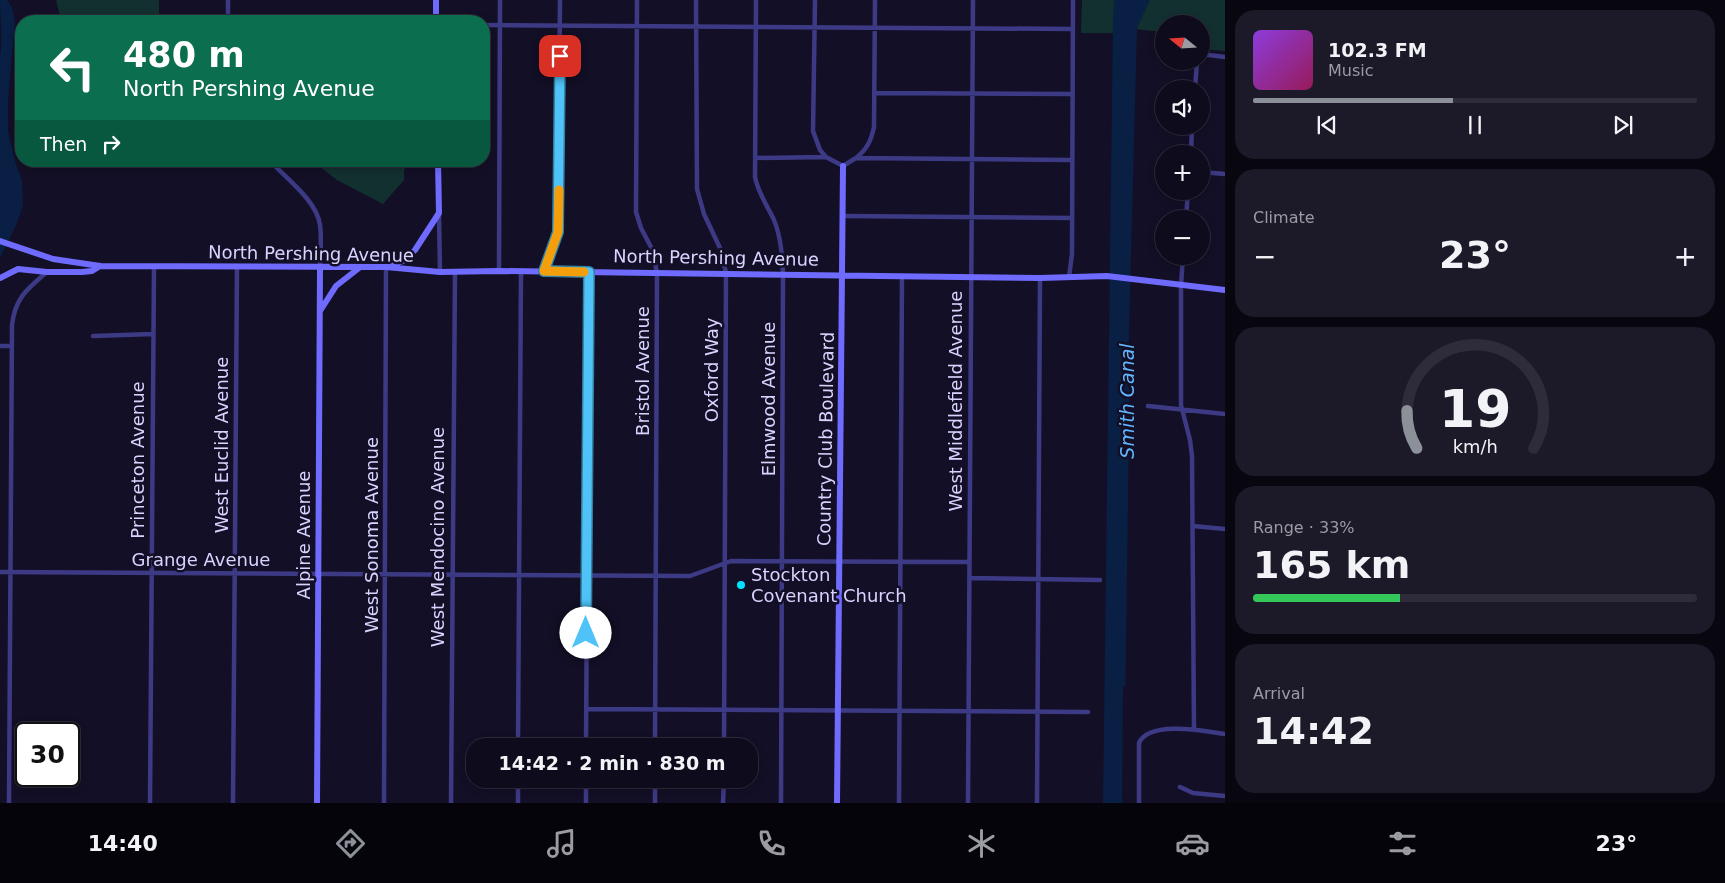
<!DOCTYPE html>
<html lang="en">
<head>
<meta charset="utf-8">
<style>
	:root { --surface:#0e0b1c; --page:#1c1929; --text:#f1f3f6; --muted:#9b9ba3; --line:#2e2b3b; --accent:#8c9099 }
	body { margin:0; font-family:"DejaVu Sans",sans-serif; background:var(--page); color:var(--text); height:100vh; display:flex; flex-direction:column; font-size:19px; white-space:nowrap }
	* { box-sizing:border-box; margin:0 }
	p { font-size:16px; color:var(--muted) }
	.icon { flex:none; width:28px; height:28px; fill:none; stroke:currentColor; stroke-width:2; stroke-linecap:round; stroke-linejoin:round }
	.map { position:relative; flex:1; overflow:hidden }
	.panel { display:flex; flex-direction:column; gap:10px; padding:10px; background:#08060f; width:500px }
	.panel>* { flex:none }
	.banner { position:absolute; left:15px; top:15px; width:475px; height:152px; border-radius:20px; box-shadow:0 2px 8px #0003,0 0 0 1px var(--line); background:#0b6e4f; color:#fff; overflow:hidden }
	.needle { width:32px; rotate:288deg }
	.controls { position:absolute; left:1155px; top:15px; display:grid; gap:10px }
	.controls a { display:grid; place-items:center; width:55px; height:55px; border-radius:50%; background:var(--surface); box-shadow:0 2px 8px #0003,0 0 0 1px var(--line); font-size:25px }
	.speed { position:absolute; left:15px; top:722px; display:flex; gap:10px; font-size:25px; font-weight:700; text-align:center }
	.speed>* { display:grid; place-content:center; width:65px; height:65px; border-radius:50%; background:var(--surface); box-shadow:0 2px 8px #0003,0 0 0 1px var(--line); line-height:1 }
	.speed .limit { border:2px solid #111; border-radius:8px; background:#fff; color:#111 }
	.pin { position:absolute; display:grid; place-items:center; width:42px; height:42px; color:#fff; margin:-21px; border-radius:10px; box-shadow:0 2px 8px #0006 }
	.me { position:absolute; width:55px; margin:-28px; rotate:0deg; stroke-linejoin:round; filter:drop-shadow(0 0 4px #0008) }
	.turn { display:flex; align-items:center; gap:18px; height:105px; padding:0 25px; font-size:22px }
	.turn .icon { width:65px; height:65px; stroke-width:2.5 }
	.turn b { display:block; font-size:35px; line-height:42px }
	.then { display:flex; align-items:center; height:48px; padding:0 25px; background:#0003; gap:10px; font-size:19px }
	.big { font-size:38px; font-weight:700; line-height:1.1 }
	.panel .widget { flex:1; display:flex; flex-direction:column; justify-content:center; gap:8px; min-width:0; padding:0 18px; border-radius:20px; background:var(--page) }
	.panel .dial { align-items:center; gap:0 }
	.dial svg { height:130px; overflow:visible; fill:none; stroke:var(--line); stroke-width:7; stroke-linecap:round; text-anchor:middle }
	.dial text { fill:var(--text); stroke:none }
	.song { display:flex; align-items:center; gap:15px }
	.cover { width:60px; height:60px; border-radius:8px; background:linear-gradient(135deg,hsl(270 70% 55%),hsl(330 70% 35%)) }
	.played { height:5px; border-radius:2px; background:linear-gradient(90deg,var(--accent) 45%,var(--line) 45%) }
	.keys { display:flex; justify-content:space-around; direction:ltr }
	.heat { display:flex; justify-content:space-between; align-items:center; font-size:28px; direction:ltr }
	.charge { height:8px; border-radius:4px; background:linear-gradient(90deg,#34c759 33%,var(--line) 0) }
	.trip { position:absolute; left:466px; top:738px; width:292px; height:50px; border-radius:20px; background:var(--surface); box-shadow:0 2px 8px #0003,0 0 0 1px var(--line); font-weight:700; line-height:50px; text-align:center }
	.tab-bar { display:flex; height:80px; justify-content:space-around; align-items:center; background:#06040b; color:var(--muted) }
	.tab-bar .icon { width:35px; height:35px }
	.tab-bar .selected { color:var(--accent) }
	.tab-bar b { font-size:22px; color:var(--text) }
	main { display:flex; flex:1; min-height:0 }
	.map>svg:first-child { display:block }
	.green { fill:#12302f }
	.water { fill:#0a1f44 }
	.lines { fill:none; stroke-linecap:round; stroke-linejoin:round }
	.canal { stroke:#0a1f44; stroke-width:5 }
	.street { stroke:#3d3a85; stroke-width:4.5 }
	.secondary { stroke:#6f6bff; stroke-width:6 }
	.route-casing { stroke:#337fa1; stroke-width:12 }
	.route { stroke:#4fc3f7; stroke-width:9 }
	.slow { stroke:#f59e0b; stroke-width:9 }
	.poi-dot { fill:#00e5ff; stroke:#130f26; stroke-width:2 }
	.labels { text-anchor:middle; stroke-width:5; stroke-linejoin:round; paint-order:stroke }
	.street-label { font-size:18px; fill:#d9d4ff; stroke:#130f26 }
	.poi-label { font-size:18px; fill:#d9d4ff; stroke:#130f26; text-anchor:start }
	.water-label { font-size:19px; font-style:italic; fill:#62b6ff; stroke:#130f26 }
</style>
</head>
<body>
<main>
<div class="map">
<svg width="1225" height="803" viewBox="0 0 1225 803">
	<rect width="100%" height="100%" fill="#130f26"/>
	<path class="green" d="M56,0H159V21H61Z
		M1082,0H1225V51L1201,49V24H1164V32L1134,29L1118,33H1081Z
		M319,161H410L404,170V180L383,204L337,180L319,166Z"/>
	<path class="water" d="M0,0H7L12,7L15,21L8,101V131L15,161L22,181L23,206L16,225L0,258V56C3,37 0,19 0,0Z
		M1114,0H1150L1137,28L1125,485L1122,803H1103L1113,22Z"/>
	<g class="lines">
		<path class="canal" d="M1123,684L1127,390"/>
		<path class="street" d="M228,0V21
			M637,0L636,212L641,228L652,249L657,273L655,746
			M696,0L697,189L704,214L720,248L726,273L724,746
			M756,0L755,177C758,193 767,205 774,220C781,237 782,255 783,274L781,803
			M815,0L813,131L820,150L826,157
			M484,25L1073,29
			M1201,54L1225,57
			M1195,89L1197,61
			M874,93L1073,94
			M1191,154L1192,126
			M755,158L826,157L843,166L856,158L1072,160
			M856,158C867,149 871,141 874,127L875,0
			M270,161C286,178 317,201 320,225C322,239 320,254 320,268
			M1201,172L1225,174
			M439,215L440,272
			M843,216L1072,218
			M1186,219L1188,191
			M1183,256L1181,286V405L1190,440L1192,456L1194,730
			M499,271L500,0
			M544,271L556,241L558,232L560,0
			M1069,277L1072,254L1073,0
			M93,336L153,334
			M0,346H12
			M1148,406L1225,414
			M1193,526L1225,529
			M0,572L690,576L731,561L969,562
			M969,578L1100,580
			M586,709L1088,712
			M518,746L521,271
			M586,746L589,272
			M586,779V803
			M1180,787L1193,793L1225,796
			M9,803L12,325C15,298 27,289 47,272
			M150,803L154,267
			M233,803L237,267
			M384,803L386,267
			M451,803L455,272
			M518,803V779
			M655,803V779
			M723,803L724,779
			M899,803L902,276
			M968,803L973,0
			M1037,803L1040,278
			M1139,803V743C1149,720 1205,731 1225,734"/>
		<path class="secondary" d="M436,21V0
			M0,241L53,259L100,266L386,267L440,272L499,271L1040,278L1107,276L1225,290
			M388,267L405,260L415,250L439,213L438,161
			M0,278L18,269L47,272H82L92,271L100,266
			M320,311L336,286L359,268
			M317,803L320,268
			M837,803L843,166"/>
	</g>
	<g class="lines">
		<defs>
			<path id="route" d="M560,56L558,232L544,271L589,272L586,633"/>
		</defs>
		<use href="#route" class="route-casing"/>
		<use href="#route" class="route"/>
		<path class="slow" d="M559,190L558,232L544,271L584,272"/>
	</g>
	<circle class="poi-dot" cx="741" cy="585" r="5"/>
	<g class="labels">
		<g class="street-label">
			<text transform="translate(311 254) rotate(1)" y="6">North Pershing Avenue</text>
			<text transform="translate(716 258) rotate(1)" y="6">North Pershing Avenue</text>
			<text transform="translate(712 370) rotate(-90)" y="6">Oxford Way</text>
			<text transform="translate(643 371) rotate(-90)" y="6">Bristol Avenue</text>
			<text transform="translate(769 399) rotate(-90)" y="6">Elmwood Avenue</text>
			<text transform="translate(956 401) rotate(-90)" y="6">West Middlefield Avenue</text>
			<text transform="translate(826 439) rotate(-89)" y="6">Country Club Boulevard</text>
			<text transform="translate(222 445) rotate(-90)" y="6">West Euclid Avenue</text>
			<text transform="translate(138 460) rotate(-90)" y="6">Princeton Avenue</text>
			<text transform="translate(304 535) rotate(-90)" y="6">Alpine Avenue</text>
			<text transform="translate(372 535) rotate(-90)" y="6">West Sonoma Avenue</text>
			<text transform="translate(438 537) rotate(-90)" y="6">West Mendocino Avenue</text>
			<text x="201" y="566">Grange Avenue</text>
		</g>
		<g class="poi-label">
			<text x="751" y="581">Stockton<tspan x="751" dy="21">Covenant Church</tspan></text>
		</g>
		<g class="water-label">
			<text transform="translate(1127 401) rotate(-90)" y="7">Smith Canal</text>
		</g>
	</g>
</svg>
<div class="controls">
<a><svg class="needle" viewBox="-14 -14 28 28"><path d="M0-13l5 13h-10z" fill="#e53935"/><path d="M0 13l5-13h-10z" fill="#9b9ba3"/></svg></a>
<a><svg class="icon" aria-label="sound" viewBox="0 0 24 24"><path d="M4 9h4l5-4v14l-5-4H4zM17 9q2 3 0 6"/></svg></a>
<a>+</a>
<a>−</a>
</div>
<div class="speed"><div class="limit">30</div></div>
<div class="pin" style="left:560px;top:56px;background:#d93025"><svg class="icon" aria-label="arrive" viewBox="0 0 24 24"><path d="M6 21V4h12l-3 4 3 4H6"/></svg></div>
<svg class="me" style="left:586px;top:633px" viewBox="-20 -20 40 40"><circle r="19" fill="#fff"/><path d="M0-13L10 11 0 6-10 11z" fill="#4fc3f7"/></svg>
<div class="trip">14:42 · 2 min · 830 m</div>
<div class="banner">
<div class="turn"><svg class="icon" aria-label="left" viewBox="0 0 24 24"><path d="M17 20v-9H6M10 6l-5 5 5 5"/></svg><div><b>480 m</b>North Pershing Avenue</div></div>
<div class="then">Then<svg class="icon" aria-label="right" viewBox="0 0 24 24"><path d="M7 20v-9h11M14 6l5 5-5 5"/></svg></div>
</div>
</div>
<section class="panel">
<div class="widget">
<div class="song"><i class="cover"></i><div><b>102.3 FM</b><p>Music</p></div></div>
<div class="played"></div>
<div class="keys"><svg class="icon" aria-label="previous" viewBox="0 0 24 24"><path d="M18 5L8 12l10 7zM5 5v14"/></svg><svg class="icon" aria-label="pause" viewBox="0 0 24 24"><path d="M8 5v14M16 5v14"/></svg><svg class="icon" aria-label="next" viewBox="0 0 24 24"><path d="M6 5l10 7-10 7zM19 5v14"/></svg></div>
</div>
<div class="widget"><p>Climate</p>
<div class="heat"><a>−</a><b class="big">23°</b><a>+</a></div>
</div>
<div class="widget dial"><svg viewBox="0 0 100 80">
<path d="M14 69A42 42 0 1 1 86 69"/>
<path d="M14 69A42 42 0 0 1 8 46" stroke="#8c9099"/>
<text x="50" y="56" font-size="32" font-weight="700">19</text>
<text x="50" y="72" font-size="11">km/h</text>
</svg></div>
<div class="widget"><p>Range · 33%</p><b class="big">165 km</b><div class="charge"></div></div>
<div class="widget"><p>Arrival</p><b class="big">14:42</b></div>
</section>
</main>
<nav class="tab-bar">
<b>14:40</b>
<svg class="icon selected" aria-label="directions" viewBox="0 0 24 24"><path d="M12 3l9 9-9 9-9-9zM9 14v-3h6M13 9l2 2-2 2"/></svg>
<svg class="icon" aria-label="music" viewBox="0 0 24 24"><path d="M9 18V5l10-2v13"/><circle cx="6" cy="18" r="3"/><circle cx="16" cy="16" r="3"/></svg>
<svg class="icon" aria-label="phone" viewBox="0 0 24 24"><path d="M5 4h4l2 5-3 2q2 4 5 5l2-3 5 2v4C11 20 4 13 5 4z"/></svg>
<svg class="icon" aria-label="climate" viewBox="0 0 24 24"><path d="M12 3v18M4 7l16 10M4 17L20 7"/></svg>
<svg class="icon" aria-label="car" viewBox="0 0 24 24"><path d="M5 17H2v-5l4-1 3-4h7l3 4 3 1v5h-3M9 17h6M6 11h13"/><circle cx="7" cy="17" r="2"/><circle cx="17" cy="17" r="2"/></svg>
<svg class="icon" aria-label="filters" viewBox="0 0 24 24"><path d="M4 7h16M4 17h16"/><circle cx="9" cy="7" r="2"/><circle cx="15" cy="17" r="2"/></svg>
<b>23°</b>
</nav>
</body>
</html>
